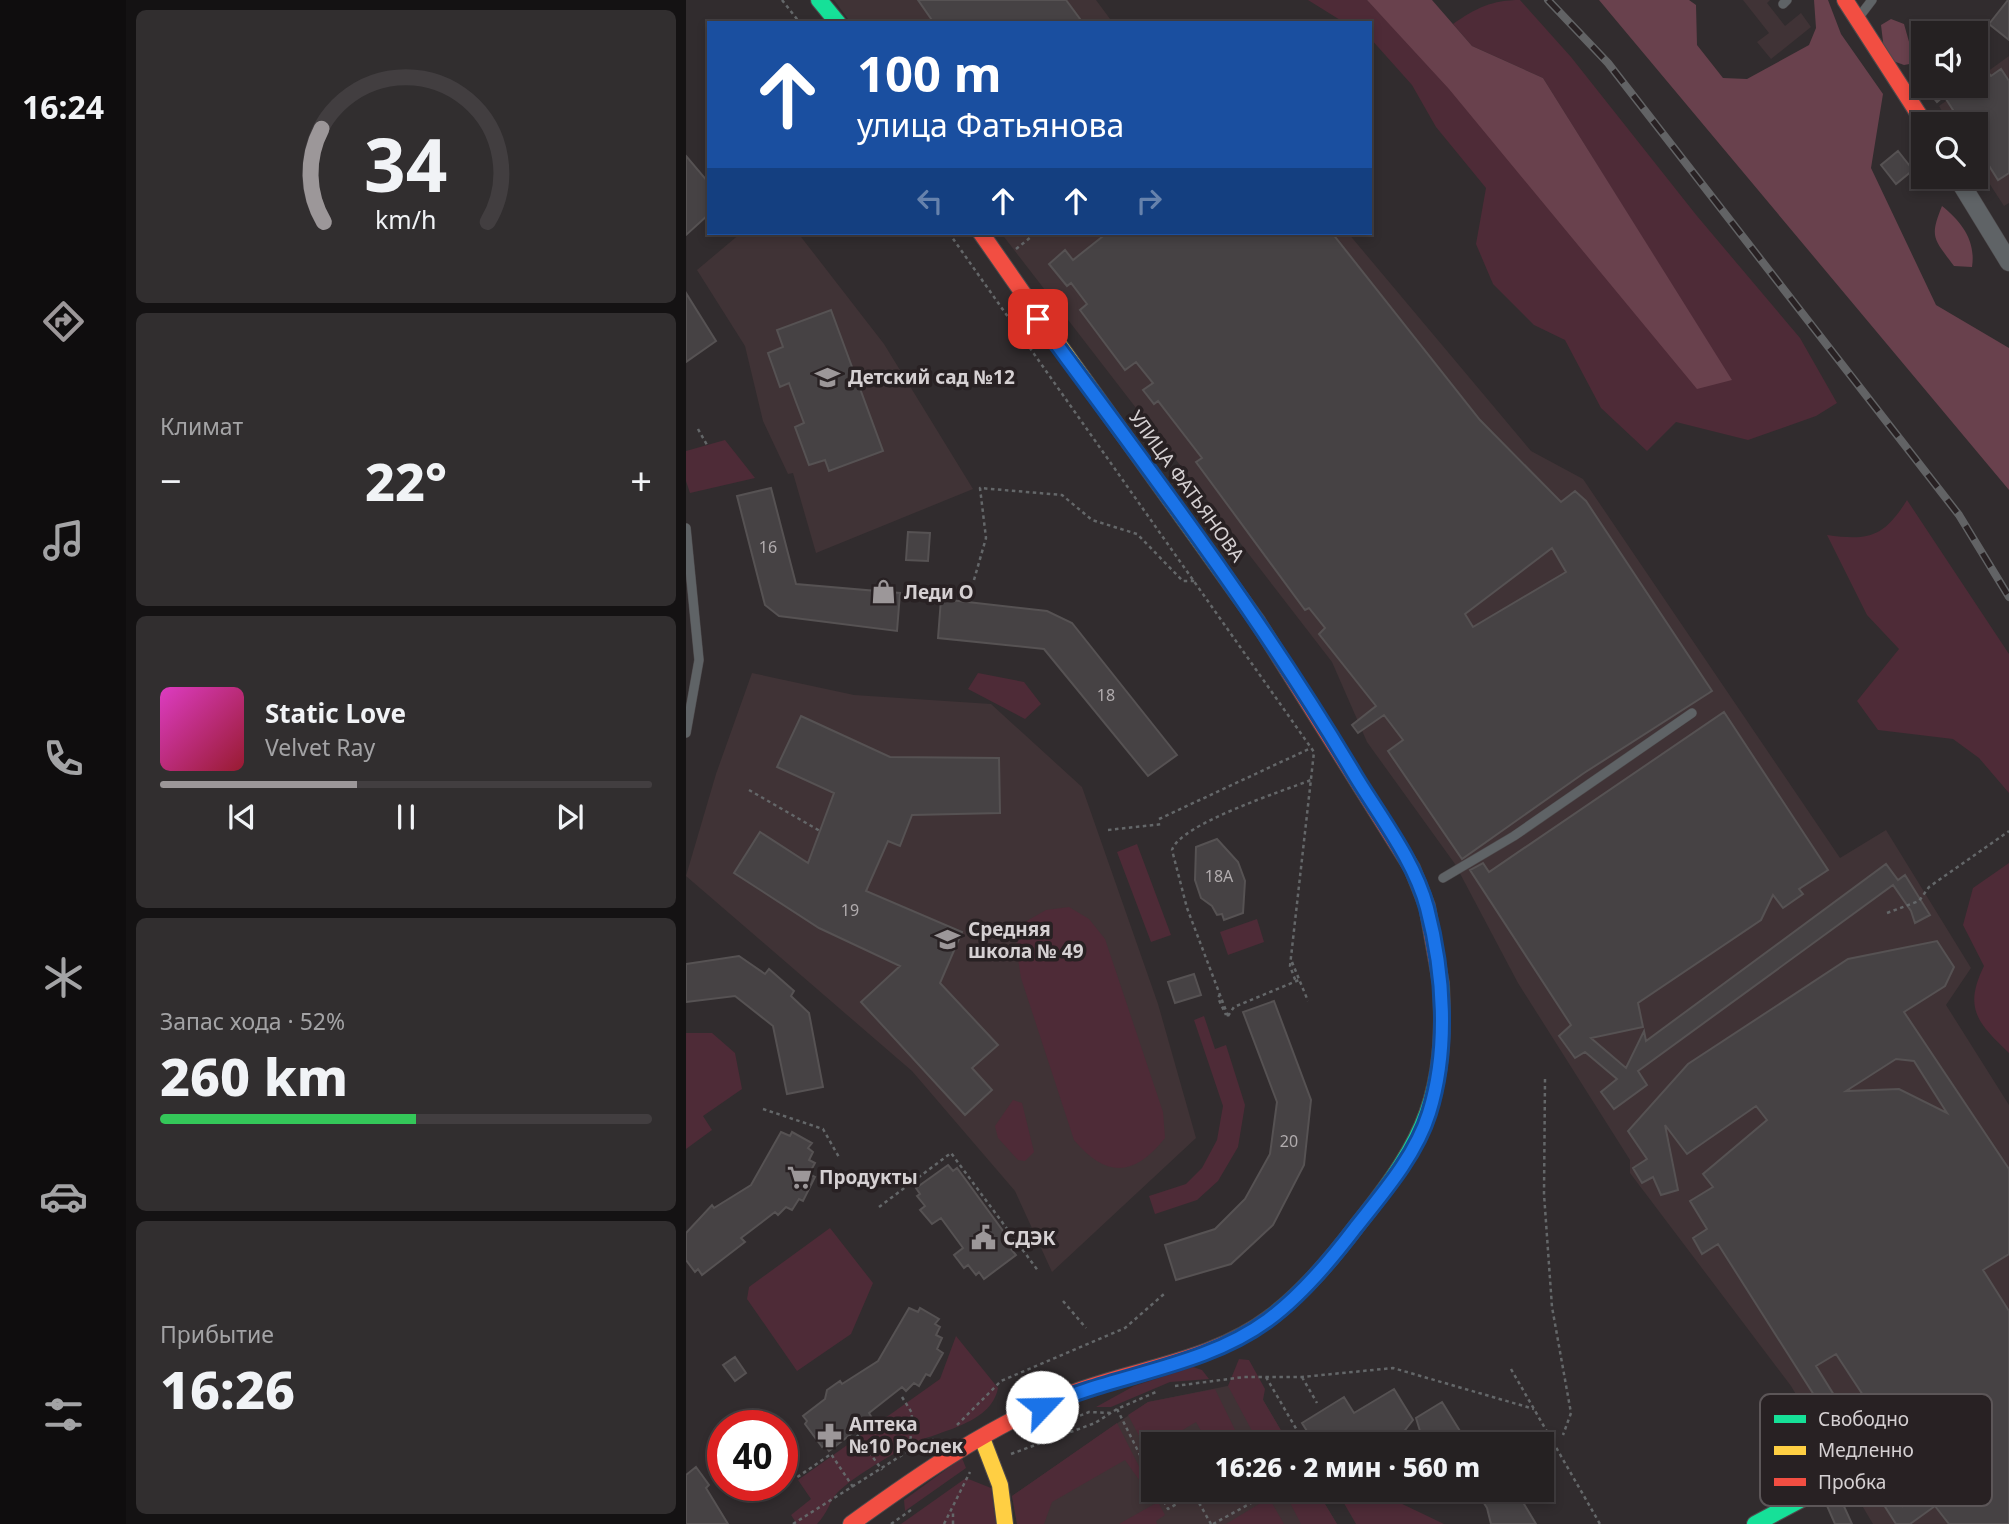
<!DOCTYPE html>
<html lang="ru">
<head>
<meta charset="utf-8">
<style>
	:root { --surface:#252122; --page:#312e2f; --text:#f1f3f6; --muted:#a3a3a5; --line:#423e40; --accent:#9c9799 }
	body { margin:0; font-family:"Noto Sans",sans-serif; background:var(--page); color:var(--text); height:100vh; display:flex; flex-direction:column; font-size:26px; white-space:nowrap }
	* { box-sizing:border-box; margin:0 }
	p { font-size:23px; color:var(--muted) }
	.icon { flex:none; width:38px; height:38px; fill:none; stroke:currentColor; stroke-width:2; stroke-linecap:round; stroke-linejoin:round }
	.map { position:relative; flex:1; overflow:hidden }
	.details { display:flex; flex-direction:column; gap:10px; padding:10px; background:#141213; width:560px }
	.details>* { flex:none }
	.top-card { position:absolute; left:21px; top:21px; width:665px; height:214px; border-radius:0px; box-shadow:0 4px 10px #0003,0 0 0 2px var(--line); background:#1a4fa0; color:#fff; overflow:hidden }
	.buttons { position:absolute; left:1225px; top:21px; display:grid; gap:14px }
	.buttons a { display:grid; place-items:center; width:77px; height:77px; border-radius:0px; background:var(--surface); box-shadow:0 4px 10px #0003,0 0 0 2px var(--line); font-size:35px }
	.speed { position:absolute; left:21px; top:1410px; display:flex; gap:14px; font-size:35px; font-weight:700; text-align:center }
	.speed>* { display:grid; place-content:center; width:91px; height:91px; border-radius:50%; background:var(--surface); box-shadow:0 4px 10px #0003,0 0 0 2px var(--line); line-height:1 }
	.speed .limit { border:10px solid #d22; background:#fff; color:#111 }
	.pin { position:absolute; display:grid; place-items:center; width:60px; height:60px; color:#fff; margin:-30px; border-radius:14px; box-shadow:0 4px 10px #0006 }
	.me { position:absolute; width:77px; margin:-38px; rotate:66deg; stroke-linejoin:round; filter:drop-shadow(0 0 5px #0008) }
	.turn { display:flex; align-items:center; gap:24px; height:147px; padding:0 35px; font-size:32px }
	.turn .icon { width:91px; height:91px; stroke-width:2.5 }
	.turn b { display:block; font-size:49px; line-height:60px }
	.lanes { display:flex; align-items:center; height:66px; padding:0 35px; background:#0003; justify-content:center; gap:35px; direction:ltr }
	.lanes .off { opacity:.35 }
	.big { font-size:52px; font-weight:800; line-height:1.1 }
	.details .widget { flex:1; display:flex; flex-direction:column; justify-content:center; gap:10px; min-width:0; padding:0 24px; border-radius:10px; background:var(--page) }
	.details .dial { align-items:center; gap:0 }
	.dial svg { height:182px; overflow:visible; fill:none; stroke:var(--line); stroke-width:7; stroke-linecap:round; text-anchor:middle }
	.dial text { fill:var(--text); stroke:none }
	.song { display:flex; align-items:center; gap:21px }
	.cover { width:84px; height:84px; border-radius:10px; background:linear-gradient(135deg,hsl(310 70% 55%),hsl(350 70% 35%)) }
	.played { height:7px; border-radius:4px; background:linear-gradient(90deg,var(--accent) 40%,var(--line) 40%) }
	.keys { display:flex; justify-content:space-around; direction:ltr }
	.heat { display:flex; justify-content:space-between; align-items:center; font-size:38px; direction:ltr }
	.charge { height:10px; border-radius:5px; background:linear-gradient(90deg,#34c759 52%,var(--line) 0) }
	.trip { position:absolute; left:455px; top:1432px; width:413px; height:70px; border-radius:0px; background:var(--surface); box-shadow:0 4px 10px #0003,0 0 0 2px var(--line); font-weight:800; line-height:70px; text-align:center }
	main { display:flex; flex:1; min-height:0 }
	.tab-bar { display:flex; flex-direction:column; width:126px; justify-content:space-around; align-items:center; background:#0f0d0e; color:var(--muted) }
	.tab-bar .icon { width:49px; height:49px }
	.tab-bar .selected { color:var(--accent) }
	.tab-bar b { font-size:32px; color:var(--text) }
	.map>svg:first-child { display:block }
	.built { fill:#403336 }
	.green { fill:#4e2b37 }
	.forest { fill:#69414d }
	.building { fill:#464244; stroke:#565253; stroke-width:2; fill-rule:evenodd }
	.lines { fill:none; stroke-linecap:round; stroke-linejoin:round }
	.lane-casing { stroke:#4e4a4c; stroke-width:10 }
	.street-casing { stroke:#4e4a4c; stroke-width:19 }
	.fast-casing { stroke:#4e4a4c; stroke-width:18 }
	.slow-casing { stroke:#4e4a4c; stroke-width:18 }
	.jam-casing { stroke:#4e4a4c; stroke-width:18 }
	.path { stroke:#646769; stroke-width:2.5; stroke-dasharray:3.5 3.5; stroke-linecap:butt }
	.lane { stroke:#5f6366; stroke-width:9 }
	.street { stroke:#5f6366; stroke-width:18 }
	.fast { stroke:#16e098; stroke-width:16 }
	.slow { stroke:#ffcf43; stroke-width:16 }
	.jam { stroke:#f24e42; stroke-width:16 }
	.rail-casing { stroke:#626365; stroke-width:8 }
	.rail { stroke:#282123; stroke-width:5; stroke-dasharray:16; stroke-linecap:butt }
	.route-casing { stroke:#114b97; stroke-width:18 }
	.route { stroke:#1a73e8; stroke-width:12 }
	.labels { text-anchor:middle; stroke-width:7; stroke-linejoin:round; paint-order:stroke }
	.number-label { font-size:16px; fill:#b1acae }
	.poi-label { font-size:19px; font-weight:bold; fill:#d5d0d2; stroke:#282123; text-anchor:start }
	.street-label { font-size:19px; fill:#d5d0d2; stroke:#282123 }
	.key { fill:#282123; stroke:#5c5658; stroke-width:2 }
	.key-label { font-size:19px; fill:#d5d0d2 }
</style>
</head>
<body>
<main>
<nav class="tab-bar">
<b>16:24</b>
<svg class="icon selected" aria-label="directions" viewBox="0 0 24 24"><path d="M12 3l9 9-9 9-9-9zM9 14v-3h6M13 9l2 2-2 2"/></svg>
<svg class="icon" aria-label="music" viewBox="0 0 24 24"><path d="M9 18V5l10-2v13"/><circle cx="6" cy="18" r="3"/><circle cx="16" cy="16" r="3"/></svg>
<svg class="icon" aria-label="phone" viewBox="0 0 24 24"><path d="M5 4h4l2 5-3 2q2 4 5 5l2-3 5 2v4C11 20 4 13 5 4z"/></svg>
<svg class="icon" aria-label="climate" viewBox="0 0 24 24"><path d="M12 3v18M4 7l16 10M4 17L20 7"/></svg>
<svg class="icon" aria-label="car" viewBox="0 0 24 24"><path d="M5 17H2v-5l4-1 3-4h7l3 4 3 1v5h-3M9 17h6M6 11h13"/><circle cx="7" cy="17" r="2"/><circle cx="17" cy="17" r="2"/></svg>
<svg class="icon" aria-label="filters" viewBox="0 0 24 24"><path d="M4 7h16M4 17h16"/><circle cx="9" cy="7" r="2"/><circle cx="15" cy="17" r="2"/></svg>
</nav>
<section class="details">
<div class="widget dial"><svg viewBox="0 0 100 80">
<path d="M14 69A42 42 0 1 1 86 69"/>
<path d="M14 69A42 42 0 0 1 13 28" stroke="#9c9799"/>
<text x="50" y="56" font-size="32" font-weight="700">34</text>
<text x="50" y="72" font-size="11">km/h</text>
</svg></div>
<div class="widget"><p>Климат</p>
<div class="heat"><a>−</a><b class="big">22°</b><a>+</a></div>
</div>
<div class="widget">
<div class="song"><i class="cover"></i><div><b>Static Love</b><p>Velvet Ray</p></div></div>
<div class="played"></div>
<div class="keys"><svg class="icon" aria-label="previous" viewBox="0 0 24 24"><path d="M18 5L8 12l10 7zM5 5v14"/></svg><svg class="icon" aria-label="pause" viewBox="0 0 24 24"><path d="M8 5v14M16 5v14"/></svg><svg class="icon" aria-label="next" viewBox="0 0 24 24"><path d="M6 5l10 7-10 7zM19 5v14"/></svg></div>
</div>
<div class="widget"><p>Запас хода · 52%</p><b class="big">260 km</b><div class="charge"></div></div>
<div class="widget"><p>Прибытие</p><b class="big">16:26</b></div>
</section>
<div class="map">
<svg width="1323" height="1524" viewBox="0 0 1323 1524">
	<rect width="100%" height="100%" fill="#312c2e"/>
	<path class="built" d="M148,0H410L427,23H165Z
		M1057,0H1084L1081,3L1099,26L1115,13L1125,27L1085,59L1071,42L1083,33Z
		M1323,56V203L1318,206L1290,163V124H1264L1253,106L1281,86H1290V80Z
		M55,233H112L198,344L287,489L130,553L107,473L102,474L77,421L59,346L11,270Z
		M315,233H662L845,451L897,479L1154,858L1200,830L1285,968L1260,1005L1323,1105V1524H1187L1105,1386L944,1173V1160L832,983L769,864L681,742L646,662Z
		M66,673L168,695L305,704L396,787L472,1004L510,1138L366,1272L329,1191L226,1071L0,876L30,774Z
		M566,1381L603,1444H467V1489H630L651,1524H331L326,1496L462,1402Z"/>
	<path class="green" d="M622,0H681L1045,380L857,78L786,46L767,24C790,8 806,0 834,0L885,57L1011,216L1114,338L1151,403L1130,416L1062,440L990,422L961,451L915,408L879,340L848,325L807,284L790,244L800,188L750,127L726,85L684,38V23H659Z
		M39,440L69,478L4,493L0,481V451Z
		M1221,500L1323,654V793L1293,758L1267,739L1192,730L1171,701L1213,649L1181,615L1141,535C1183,541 1198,537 1221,500Z
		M292,673L338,682L355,704L339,719L282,689Z
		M451,844L485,935L465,942L431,852Z
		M1323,863V1053C1292,1023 1277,1009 1298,966L1277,925L1287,888Z
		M383,907L403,919L419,939L477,1112L479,1138C448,1177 420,1178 388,1140L335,978L330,946L339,922L360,910Z
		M571,919L578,942L542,955L534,932Z
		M518,1016L529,1049L540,1045L559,1105L552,1147L532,1181L511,1200L469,1214L463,1196L500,1184L516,1168L531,1140L537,1106L508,1020Z
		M0,1033H26L49,1053L56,1089L17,1116L26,1130L0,1149Z
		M327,1100L336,1103L348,1152L339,1161L332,1160L312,1138L309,1126Z
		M144,1228L187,1283L165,1334L111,1371L61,1299L63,1287Z
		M270,1336L312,1388C305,1426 248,1431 220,1447C200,1458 167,1477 151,1493C145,1499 141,1514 131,1524H111L105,1515L125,1499L112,1480L254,1379Z
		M553,1359L563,1360L579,1389L577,1400L603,1444H573L542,1386Z
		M507,1367L516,1370L523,1379L484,1382L425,1407H410L448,1386Z
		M529,1389L549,1430L546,1444L522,1443L510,1422L473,1444H467V1462L442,1415L462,1402Z
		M431,1423L464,1488L456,1484L439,1460L366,1502L358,1524H331L326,1496Z
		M276,1458L280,1468L219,1511L218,1500Z
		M280,1478L305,1488L310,1524H215Z
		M535,1489H569L564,1497L549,1502L540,1498Z
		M597,1489H630L651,1524H615Z
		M654,1489H685L758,1524H670L655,1498Z
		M583,1498L598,1524H540Z
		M472,1502L479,1515L470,1521L471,1524H433Z"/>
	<path class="forest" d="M681,0H746L786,46L857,78L1046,380L1011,389L763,89Z
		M913,0H1003L1010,5L1011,45L1037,78L1061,79L1123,45L1130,28L1128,0H1142L1155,34L1197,94L1185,168L1250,305L1323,348V490Z
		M1205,19L1218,24L1229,63L1218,65L1199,58L1195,25Z
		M1256,206C1276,222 1290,241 1286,267L1268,266C1248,239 1243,238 1256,206Z"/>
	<path class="building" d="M232,0H380L397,23H248Z
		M1322,0H1323V40L1303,24Z
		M1290,56L1305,76L1315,69L1323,81V173L1312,180L1290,145V124H1276L1258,96L1251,102L1238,86H1290Z
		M1212,151L1227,170L1210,184L1195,165Z
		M0,156L23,183V214L0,235Z
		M421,233H646L794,420L875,502L889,491L900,501L1026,691L898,773L776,859L702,751L717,740L698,715L672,733L666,725L690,706L633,634L639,628L623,608L619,610L510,462L516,458L472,401L468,404L457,390L467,383L450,362L439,370L394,310L401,304L385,283L381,286L363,264L379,250L387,260ZM866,548L880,572L787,627L779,614Z
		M0,293L30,341L0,362Z
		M145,310L197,451L143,471L139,460L123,465L109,427L118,423L110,402L103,383L94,387L82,353L97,347L91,330Z
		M85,488L110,584L214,593L211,631L93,616L79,605L51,496Z
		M222,532L244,533L242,561L220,560Z
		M255,599L361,611L386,623L491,755L462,776L358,649L252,638Z
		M1038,712L1142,870L1113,889L1117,894L1097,908L1087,895L1075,920L952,1003L957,1027L905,1038L940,1068L958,1031L960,1041L1200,864L1212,880L1219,875L1244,915L1229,923L1225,911L1207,885L952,1071L961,1085L928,1109L915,1092L931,1079L899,1052L889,1058L873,1036L885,1025L784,870L797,863L803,872Z
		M115,716L204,757L313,758L314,813L226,815L214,846L202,841L180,891L276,932L254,983L312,1045L286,1068L306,1090L279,1115L175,1002L214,966L133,928L48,873L74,832L122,863L148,793L91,767Z
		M531,839L552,862L559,881L557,913L538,920L536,914L531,915L526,906L515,898L509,880L510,847Z
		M1251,941L1268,967L1259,986L1218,1012L1323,1169V1254L1297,1270L1323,1311V1524H1263L1249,1506L1224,1524H1210L1032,1244L1016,1254L1007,1238L1021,1229L1004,1201L1027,1187L1017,1174L1081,1120L1070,1106L1001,1154L979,1125L992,1190L975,1195L967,1177L956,1183L947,1168L961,1159L942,1131L1002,1064L1162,959ZM1210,1059L1228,1061L1261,1113L1213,1089L1160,1091ZM1150,1354L1240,1491L1217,1506L1130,1366Z
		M53,956L79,974L83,969L108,991L105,996L123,1013L137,1087L101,1094L87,1026L49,996L0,1002V964Z
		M508,974L515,995L489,1003L482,982Z
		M588,1001L625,1100L618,1165L587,1225L545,1264L490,1280L479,1245L529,1229L559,1199L584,1154L591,1102L557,1012Z
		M95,1132L104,1136L106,1132L126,1143L122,1148L127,1152L123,1160L129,1163L123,1174L129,1177L117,1201L113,1199L106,1210L100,1207L92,1215L89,1212L55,1238L59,1242L16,1275L12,1269L9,1272L0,1260V1233L26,1205L28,1208L65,1185Z
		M262,1165L267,1171L271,1168L328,1246L325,1249L330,1255L298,1279L293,1272L290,1275L282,1265L278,1268L268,1255L277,1248L255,1218L246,1224L234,1210L239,1206L231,1196L234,1194L230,1188Z
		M223,1308L232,1312L234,1308L253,1319L249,1324L254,1327L250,1335L256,1338L251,1349L257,1353L244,1376L240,1374L233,1386L228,1383L220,1391L216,1387L183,1413L186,1418L143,1451L139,1445L136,1447L119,1424L121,1421L117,1416L139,1399L141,1390L154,1381L156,1384L192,1361Z
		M49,1357L60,1373L49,1381L37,1365Z
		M708,1389L727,1420L712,1439L684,1444L678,1433L668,1444H629L616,1423L658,1397L668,1413Z
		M756,1402L782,1444H738L730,1418Z
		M1137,1460L1166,1524H1149L1124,1467Z
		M10,1467L23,1485L20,1488L42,1524H0V1475Z
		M789,1489H829L850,1524H805L801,1508Z"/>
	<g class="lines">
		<defs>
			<path id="lane" d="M1097,4L1101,0
				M1173,17L1186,0
				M0,528L13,660L0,733
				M757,878L828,836L1006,713"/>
			<path id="street" d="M1271,177L1323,262"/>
			<path id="fast" d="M133,0L152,23
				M585,1317C620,1290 647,1257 673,1223C740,1139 761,1093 755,984
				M1069,1524L1116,1499"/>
			<path id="slow" d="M371,342L571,621
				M296,1438L314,1485L319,1524"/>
			<path id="jam" d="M1159,0L1239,124
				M295,233L371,342
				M571,621L726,868L741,906L755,984
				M165,1524C234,1474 306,1424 386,1393C453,1368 527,1361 585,1317"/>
		</defs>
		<use href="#lane" class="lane-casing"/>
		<use href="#street" class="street-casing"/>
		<use href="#fast" class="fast-casing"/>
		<use href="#slow" class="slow-casing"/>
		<use href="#jam" class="jam-casing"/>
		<path class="path" d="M96,0L114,23
			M263,233L628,752L604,966L610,982
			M330,249L350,233
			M12,429L21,445
			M288,580L300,538L294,488L376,495L406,520L451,534L497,581H509
			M63,790L134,831
			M473,819L625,748
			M422,830L477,824
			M1201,913L1233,901L1243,887L1323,831
			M606,962L622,1001
			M534,994L532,998L540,1015
			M542,1016L501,908L486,850C494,824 597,791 625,780
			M542,1016L548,1007L613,980
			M859,1079L858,1194L866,1307L885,1413L877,1435
			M77,1109L137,1129L154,1159
			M193,1207L265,1153L353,1272
			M377,1301L400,1328
			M825,1369L914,1524
			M580,1377L619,1444
			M616,1377L631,1403
			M489,1386L558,1377H616L707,1368L848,1409
			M216,1397L226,1413L224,1450
			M431,1409L467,1481
			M381,1421L403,1412L425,1413
			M271,1425L315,1381L439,1328L478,1294
			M171,1435L196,1470
			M325,1454L409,1423L431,1409L470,1392
			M98,1475L110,1478L145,1454L167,1487
			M471,1489L482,1509L508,1494L525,1524
			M107,1524L224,1450L251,1438
			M205,1524L225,1510
			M258,1524L284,1472
			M267,1524V1513
			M527,1524L587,1491"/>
		<use href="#lane" class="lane"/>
		<use href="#street" class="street"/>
		<use href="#fast" class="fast"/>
		<use href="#slow" class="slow"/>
		<use href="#jam" class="jam"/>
		<defs>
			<path id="rail" d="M862,0L922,63L1273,515L1323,597"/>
		</defs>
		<use href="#rail" class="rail-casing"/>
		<use href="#rail" class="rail"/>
	</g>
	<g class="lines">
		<defs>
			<path id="route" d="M352,319C463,469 575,617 670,777C695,818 729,862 741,908C758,973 763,1049 743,1113C730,1155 697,1193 670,1227C645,1260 616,1295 582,1320C517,1368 428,1374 356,1407"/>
		</defs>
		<use href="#route" class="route-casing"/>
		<use href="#route" class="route"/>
	</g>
	<defs>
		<symbol id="school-bare" viewBox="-9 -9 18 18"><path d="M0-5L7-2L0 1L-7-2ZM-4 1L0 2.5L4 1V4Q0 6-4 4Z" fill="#9c9799" stroke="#282123" stroke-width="2.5" paint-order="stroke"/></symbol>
		<symbol id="shop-bare" viewBox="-9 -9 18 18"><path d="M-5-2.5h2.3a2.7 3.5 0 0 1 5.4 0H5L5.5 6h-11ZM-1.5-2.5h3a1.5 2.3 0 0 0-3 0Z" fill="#9c9799" stroke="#282123" stroke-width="2.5" paint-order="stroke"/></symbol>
		<symbol id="supermarket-bare" viewBox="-9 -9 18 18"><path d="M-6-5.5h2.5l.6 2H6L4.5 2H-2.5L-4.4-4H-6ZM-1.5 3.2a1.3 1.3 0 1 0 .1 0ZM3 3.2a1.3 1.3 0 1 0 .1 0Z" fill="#9c9799" stroke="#282123" stroke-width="2.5" paint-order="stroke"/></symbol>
		<symbol id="civic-bare" viewBox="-9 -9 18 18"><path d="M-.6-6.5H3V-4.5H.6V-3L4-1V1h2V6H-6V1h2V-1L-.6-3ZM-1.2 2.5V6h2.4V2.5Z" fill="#9c9799" stroke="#282123" stroke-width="2.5" paint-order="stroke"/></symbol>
		<symbol id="pharmacy-bare" viewBox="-9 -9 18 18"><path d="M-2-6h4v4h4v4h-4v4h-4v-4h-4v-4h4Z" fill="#9c9799" stroke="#282123" stroke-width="2.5" paint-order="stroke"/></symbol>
	</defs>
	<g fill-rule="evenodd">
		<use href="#school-bare" x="124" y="360" width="35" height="35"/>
		<use href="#shop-bare" x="180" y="574" width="35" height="35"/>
		<use href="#school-bare" x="244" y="922" width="35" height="35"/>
		<use href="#supermarket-bare" x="96" y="1160" width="35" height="35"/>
		<use href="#civic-bare" x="280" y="1220" width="35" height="35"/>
		<use href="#pharmacy-bare" x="126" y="1418" width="35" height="35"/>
	</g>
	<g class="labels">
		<g class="number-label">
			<text x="82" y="553">16</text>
			<text x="420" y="701">18</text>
			<text x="533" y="882">18А</text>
			<text x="164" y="916">19</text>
			<text x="603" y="1147">20</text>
		</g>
		<g class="poi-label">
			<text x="162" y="384">Детский сад №12</text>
			<text x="218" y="599">Леди О</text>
			<text x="282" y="936">Средняя<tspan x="282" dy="22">школа № 49</tspan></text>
			<text x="133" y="1184">Продукты</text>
			<text x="317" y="1245">СДЭК</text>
			<text x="163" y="1431">Аптека<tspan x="163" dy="22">№10 Рослек</tspan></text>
		</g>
		<g class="street-label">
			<text transform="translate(501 486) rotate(54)" y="7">УЛИЦА ФАТЬЯНОВА</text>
		</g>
	</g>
	<rect x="1074" y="1394" width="232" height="112" rx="10" class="key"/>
	<rect x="1088" y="1415" width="32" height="8" fill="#16e098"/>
	<rect x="1088" y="1446" width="32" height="9" fill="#ffcf43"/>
	<rect x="1088" y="1478" width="32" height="8" fill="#f24e42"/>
	<g class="key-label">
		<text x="1132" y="1426">Свободно</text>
		<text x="1132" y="1457">Медленно</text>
		<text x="1132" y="1489">Пробка</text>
	</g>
</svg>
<div class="buttons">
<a><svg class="icon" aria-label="sound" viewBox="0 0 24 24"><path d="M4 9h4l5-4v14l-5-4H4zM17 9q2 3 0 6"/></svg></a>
<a><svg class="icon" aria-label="search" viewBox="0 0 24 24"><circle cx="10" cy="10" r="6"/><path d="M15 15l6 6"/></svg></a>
</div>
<div class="speed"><div class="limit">40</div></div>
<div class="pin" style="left:352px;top:319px;background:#d93025"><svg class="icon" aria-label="arrive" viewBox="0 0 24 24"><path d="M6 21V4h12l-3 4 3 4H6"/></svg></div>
<svg class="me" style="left:356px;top:1407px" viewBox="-20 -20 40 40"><circle r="19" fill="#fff"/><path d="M0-13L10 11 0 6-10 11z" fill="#1a73e8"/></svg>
<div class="trip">16:26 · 2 мин · 560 m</div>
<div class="top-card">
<div class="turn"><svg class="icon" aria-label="ahead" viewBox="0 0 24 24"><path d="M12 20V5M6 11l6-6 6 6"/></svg><div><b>100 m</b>улица Фатьянова</div></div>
<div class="lanes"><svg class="icon off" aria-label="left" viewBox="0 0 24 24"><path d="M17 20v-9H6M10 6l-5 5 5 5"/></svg><svg class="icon" aria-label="ahead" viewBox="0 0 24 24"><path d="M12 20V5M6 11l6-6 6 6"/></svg><svg class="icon" aria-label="ahead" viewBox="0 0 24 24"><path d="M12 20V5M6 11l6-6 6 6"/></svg><svg class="icon off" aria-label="right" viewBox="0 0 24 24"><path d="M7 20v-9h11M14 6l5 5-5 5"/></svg></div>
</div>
</div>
</main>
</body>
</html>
